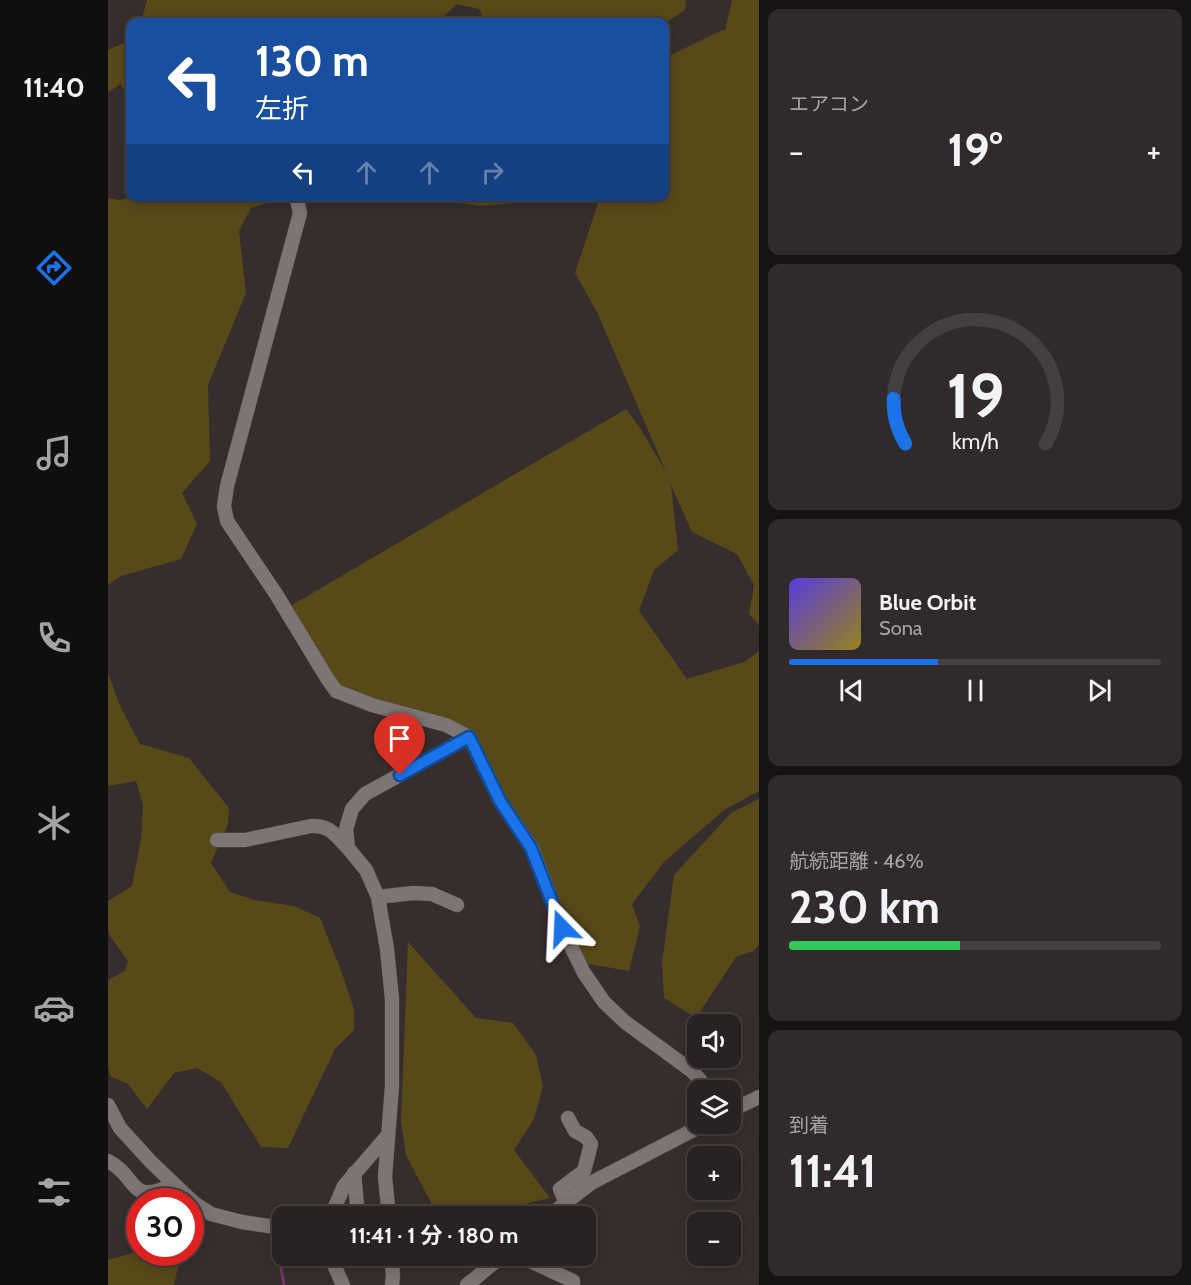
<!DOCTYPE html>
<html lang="ja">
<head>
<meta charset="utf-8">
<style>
	:root { --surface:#282222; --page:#302a2a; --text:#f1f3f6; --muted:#a5a4a5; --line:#443f40; --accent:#1a73e8 }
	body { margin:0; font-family:Cabin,"Noto Sans JP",sans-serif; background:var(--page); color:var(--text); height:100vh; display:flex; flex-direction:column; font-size:22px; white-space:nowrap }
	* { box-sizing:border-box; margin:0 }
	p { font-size:20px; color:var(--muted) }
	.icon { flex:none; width:33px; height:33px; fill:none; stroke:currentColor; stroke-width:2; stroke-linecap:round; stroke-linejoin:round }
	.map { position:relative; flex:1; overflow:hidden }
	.panel { display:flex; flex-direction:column; gap:9px; padding:9px; background:#161313; width:432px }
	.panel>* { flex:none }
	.banner { position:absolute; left:18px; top:18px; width:543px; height:183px; border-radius:12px; box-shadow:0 3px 15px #0003,0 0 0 2px var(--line); background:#1a4fa0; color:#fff; overflow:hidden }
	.tools { position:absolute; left:579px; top:1014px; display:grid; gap:12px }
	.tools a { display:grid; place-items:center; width:54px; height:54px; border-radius:12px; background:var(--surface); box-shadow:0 3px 15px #0003,0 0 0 2px var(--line); font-size:30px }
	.speed { position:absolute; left:18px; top:1188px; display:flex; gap:12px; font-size:30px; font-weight:700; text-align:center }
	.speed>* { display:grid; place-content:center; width:78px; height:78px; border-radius:50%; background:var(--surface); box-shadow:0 3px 15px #0003,0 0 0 2px var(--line); line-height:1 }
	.speed .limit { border:9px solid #d22; background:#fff; color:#111 }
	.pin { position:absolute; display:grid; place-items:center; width:51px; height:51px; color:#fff; margin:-62px -26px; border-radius:50% 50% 50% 0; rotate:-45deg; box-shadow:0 0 6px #0007 }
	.pin .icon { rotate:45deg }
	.me { position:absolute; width:66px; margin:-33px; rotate:339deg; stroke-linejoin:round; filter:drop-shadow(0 0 4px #0008) }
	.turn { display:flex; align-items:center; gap:21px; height:126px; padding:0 30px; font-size:27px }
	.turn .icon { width:78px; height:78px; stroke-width:2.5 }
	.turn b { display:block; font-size:42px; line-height:51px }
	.lanes { display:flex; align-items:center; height:57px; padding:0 30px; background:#0003; justify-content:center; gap:30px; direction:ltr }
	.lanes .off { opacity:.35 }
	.big { font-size:45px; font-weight:700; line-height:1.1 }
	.panel .widget { flex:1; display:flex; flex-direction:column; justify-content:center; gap:9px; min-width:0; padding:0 21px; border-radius:12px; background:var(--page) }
	.panel .dial { align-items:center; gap:0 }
	.dial svg { height:156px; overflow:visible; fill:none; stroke:var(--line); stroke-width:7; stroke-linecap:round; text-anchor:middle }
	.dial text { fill:var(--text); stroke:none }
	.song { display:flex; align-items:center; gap:18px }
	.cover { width:72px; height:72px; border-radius:9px; background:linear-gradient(135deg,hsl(250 70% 55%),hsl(50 70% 35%)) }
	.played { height:6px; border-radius:3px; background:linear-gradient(90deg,var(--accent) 40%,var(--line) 40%) }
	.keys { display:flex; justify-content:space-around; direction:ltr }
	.heat { display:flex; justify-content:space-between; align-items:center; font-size:33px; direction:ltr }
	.charge { height:9px; border-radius:4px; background:linear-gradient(90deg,#34c759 46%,var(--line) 0) }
	.trip { position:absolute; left:164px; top:1206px; width:324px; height:60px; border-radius:12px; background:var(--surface); box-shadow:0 3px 15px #0003,0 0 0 2px var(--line); font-weight:700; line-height:60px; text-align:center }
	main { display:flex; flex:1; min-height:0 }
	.dock { display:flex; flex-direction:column; width:108px; justify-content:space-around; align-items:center; background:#100e0e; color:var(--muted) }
	.dock .icon { width:42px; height:42px }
	.dock .selected { color:var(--accent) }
	.dock b { font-size:27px; color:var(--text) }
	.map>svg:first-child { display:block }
	.green { fill:#584919 }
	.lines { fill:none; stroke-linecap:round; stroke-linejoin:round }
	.stream { stroke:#723864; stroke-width:3 }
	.minor-casing { stroke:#524c4a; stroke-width:15 }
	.minor { stroke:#7d7573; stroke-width:14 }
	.route-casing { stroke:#114b97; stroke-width:15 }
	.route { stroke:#1a73e8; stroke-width:10 }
</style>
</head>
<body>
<main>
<nav class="dock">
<b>11:40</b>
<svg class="icon selected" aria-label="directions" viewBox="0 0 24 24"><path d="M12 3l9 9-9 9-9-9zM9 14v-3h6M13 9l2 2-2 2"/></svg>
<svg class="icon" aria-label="music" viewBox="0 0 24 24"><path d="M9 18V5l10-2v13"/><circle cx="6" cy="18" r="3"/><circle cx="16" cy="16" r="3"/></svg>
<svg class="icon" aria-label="phone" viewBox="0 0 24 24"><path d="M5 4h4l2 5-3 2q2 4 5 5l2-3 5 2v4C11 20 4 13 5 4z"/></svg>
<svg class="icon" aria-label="climate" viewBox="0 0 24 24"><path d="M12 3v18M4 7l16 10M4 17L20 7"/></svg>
<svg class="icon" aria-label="car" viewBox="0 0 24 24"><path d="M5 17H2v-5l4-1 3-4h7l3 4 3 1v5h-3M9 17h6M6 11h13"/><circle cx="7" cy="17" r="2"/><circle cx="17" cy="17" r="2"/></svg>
<svg class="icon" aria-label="filters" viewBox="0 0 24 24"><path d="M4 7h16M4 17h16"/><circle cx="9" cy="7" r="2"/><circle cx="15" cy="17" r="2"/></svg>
</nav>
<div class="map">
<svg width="651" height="1285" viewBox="0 0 651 1285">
	<rect width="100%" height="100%" fill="#352e2d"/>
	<path class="green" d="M39,0H578L577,10L557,23L378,22L371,9L349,4L329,22H33Z
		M624,0H651V625L641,614L646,585L629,554L584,532L563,485L570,550L546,570L531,611L579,679L636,662L651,651V791L616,810L556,862L524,904L532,926L521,971L464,961L429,867L370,745L231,687L179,608L518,409L532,428L558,472L489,312L467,273L492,197L556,196L557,54L563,55L614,30L617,31Z
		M22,40V103L13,84L0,92V50Z
		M27,197L163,196L164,201L143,208L131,231L138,293L100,385L102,461L74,493L89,524L73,559L13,576L0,585V198L11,200Z
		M313,197H472L373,206Z
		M0,673L12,706L32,744L81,758L121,808L120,824L103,863L122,892L146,900L186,906L212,918L234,973L246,1009V1030L227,1049L180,1148L153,1147L113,1082L89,1068L66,1073L39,1109L20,1084L2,1076L0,1066V980L17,971L20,961L2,936L0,931V901L24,886L33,839L35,805L28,781L0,786Z
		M651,799V945L645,951L628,957L588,1018L556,998L554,963L566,875L623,813Z
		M300,942L368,1018L405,1023L428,1055L435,1086L426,1119L406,1150L442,1198L367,1216H330L298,1155L293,1122Z
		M31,1251L32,1252L53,1253L71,1262L66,1285H0V1260Z"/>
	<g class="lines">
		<path class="stream" d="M173,1268L176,1285"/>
		<defs>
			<path id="minor" d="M188,196L192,213L119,486L116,506L119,521L168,594L219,678L228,691L264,705L338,725L361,737L392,801L424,848L454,928L476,973L496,1002L517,1022L584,1071L592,1080L596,1090
				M109,840H137L203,826C222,825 227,835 240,848
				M270,897L305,893L324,894L349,905
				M0,1105L12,1128L43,1162L86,1203L103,1214L134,1222L174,1228
				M622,1111L651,1097
				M0,1161C31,1177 20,1207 66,1184
				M246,1173L250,1216
				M458,1203L452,1189L476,1171L483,1144L478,1137L467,1131L460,1118
				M249,1214H281
				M223,1216L236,1186L280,1135
				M281,1216L277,1177L284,1086V999L279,949L270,897L258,870L240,848L238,829L244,809L257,794L361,737
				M441,1216L483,1183L597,1124
				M222,1256L235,1285
				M283,1256L285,1275L284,1285
				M422,1256L420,1260L465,1281V1285
				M359,1285L394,1256"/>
		</defs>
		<use href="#minor" class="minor-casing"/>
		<use href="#minor" class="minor"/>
	</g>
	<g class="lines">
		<defs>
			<path id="route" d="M292,775L361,737L392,801L423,848L454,928"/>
		</defs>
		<use href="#route" class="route-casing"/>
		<use href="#route" class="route"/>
	</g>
</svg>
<div class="tools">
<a><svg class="icon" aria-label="sound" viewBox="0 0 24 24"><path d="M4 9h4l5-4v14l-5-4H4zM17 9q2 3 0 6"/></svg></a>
<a><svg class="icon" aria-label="layers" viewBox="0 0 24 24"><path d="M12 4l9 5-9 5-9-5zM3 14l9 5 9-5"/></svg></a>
<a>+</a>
<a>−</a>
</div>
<div class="speed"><div class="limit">30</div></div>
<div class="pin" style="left:292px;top:775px;background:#d93025"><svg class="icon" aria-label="arrive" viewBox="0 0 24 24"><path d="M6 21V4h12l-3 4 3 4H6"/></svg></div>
<svg class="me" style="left:454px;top:928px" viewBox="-20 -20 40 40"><path d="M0-17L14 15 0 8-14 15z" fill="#1a73e8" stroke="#fff" stroke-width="4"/></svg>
<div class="trip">11:41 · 1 分 · 180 m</div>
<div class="banner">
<div class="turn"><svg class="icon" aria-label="left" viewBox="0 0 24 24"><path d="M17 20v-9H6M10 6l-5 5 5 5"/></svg><div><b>130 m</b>左折</div></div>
<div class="lanes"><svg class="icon" aria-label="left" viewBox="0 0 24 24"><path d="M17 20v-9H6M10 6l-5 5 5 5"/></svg><svg class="icon off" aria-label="ahead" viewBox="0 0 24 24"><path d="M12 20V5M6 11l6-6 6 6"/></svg><svg class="icon off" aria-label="ahead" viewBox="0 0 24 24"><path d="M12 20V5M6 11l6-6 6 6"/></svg><svg class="icon off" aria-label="right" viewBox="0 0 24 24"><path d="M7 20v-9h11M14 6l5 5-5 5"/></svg></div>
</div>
</div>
<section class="panel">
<div class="widget"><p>エアコン</p>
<div class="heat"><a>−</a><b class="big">19°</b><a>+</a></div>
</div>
<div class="widget dial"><svg viewBox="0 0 100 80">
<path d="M14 69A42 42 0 1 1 86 69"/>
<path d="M14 69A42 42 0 0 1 8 46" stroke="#1a73e8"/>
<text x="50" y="56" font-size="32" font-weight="700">19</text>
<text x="50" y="72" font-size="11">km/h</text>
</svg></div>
<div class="widget">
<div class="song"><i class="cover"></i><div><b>Blue Orbit</b><p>Sona</p></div></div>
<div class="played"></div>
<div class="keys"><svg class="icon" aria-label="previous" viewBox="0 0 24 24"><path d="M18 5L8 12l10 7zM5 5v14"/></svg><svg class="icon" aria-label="pause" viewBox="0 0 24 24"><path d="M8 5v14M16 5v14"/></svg><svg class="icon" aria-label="next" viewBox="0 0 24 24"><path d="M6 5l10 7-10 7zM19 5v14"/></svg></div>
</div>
<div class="widget"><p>航続距離 · 46%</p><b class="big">230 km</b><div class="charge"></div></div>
<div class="widget"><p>到着</p><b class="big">11:41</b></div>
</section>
</main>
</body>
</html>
